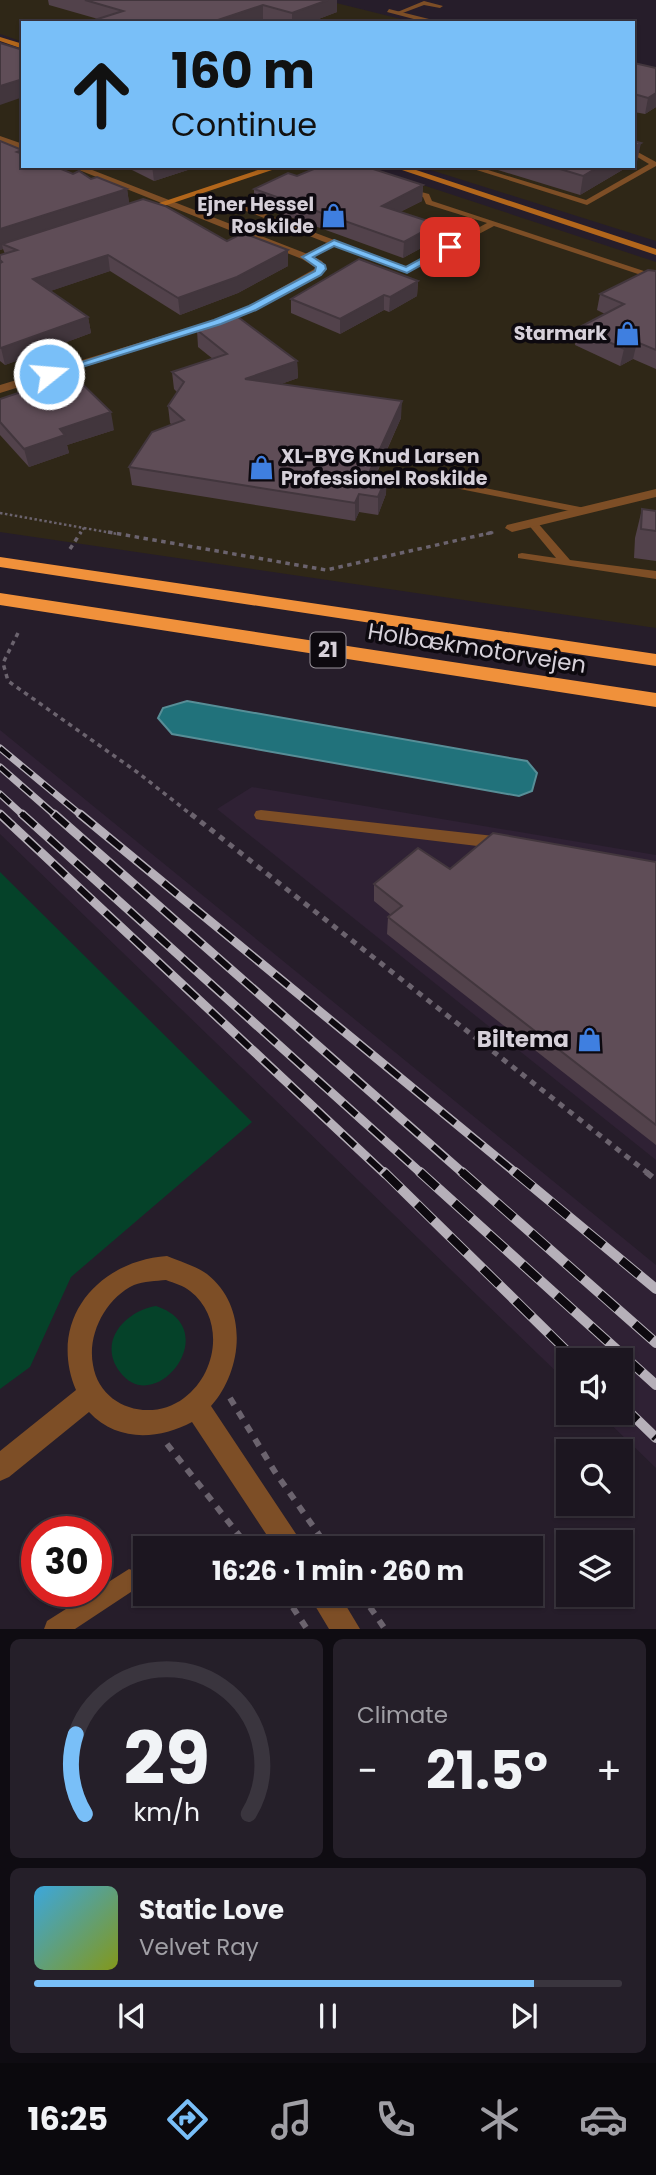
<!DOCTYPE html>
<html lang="en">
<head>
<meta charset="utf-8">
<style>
	:root { --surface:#1c1620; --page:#251f29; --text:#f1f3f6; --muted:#a09fa5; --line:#3a353e; --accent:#79bff8 }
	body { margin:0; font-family:Poppins,sans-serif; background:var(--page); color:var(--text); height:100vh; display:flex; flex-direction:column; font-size:26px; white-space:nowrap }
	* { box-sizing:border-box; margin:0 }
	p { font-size:23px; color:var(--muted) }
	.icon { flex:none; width:38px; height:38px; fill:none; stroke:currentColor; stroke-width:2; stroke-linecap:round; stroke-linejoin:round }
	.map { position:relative; height:1629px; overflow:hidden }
	.side { display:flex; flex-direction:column; gap:10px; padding:10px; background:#0f0c12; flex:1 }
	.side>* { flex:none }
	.guide { position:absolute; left:21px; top:21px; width:614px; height:147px; border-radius:0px; box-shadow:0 2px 5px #0004,0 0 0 2px var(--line); background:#79bff8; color:#111; overflow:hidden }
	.tools { position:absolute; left:556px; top:1348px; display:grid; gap:14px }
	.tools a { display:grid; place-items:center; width:77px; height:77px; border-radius:0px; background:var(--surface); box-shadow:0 2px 5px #0004,0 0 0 2px var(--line); font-size:35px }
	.speed { position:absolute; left:21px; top:1516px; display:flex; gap:14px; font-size:35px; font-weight:700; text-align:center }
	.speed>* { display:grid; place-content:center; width:91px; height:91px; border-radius:50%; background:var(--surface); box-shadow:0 2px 5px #0004,0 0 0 2px var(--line); line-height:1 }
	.speed .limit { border:10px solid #d22; background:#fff; color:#111 }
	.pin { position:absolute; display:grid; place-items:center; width:60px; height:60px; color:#fff; margin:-30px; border-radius:14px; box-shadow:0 4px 10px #0006 }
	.me { position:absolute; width:77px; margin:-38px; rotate:73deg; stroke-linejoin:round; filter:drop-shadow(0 0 5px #0008) }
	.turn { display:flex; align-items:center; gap:24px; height:147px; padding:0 35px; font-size:32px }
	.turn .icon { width:91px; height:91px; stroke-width:2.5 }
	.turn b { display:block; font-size:49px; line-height:60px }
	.big { font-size:52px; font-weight:700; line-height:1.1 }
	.side .tile { flex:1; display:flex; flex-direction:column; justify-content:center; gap:10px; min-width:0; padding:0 24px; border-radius:10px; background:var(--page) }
	.side .dial { align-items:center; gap:0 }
	.dial svg { height:182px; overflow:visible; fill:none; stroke:var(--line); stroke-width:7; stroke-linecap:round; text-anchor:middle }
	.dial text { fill:var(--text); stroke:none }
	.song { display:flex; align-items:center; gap:21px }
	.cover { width:84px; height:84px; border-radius:10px; background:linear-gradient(135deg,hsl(200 70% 55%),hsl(70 70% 35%)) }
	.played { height:7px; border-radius:4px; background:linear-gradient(90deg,var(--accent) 85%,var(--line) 85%) }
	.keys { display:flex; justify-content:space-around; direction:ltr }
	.heat { display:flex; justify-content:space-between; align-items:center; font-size:38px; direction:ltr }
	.side .tiles { flex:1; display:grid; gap:10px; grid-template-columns:1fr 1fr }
	.tile:last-child { grid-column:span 2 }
	.trip { position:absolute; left:133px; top:1536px; width:410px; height:70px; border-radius:0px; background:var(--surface); box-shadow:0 2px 5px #0004,0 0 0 2px var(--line); font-weight:700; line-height:70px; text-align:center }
	.tabs { display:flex; height:112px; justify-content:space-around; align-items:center; background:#0b090d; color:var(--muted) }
	.tabs .icon { width:49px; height:49px }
	.tabs .selected { color:var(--accent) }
	.tabs b { font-size:32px; color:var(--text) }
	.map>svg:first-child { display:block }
	.built { fill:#2f2134 }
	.industrial { fill:#2f2717 }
	.green { fill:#054229 }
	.water { fill:#21727b; stroke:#578e97; stroke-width:2 }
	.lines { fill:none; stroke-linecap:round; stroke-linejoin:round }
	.path-far3 { stroke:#6b636e; stroke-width:2.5; stroke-dasharray:2.5 2.5; stroke-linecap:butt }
	.path-far2 { stroke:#6b636e; stroke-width:3.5; stroke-dasharray:4.5 4.5; stroke-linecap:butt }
	.path-far1 { stroke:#6b636e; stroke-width:5; stroke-dasharray:6 6; stroke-linecap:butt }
	.path { stroke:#6b636e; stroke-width:6; stroke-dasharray:8 8; stroke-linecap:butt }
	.lane { fill:#7d4e26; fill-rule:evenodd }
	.street { fill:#7d4e26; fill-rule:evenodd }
	.secondary { fill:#b2661b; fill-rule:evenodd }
	.highway { fill:#f0913b; fill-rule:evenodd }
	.rail-far2-casing { stroke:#b6b0b9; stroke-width:7 }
	.rail-far1-casing { stroke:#b6b0b9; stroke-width:9 }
	.rail-casing { stroke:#b6b0b9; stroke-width:10 }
	.rail-far2 { stroke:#0d090f; stroke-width:4.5; stroke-dasharray:14; stroke-linecap:butt }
	.rail-far1 { stroke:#0d090f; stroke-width:6; stroke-dasharray:18; stroke-linecap:butt }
	.rail { stroke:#0d090f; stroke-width:8; stroke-dasharray:23; stroke-linecap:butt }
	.wall { fill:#52424b }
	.shaded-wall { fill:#42363d }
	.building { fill:#5f4d57; stroke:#42363d; stroke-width:2 }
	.route { fill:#79bff8; stroke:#4f7ca1; stroke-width:2 }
	.labels { text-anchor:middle; stroke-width:7; stroke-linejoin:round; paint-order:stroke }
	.far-poi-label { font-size:19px; font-weight:bold; fill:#d6d0d9; stroke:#0d090f; text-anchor:end }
	.shield { fill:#0d090f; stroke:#9a949c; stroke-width:2 }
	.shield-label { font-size:21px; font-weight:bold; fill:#d6d0d9 }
	.street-label { font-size:23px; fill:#d6d0d9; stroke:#0d090f }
	.poi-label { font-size:23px; font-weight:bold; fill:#d6d0d9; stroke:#0d090f; text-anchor:end }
</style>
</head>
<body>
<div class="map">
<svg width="656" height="1629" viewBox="0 0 656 1629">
	<rect width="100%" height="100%" fill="#261d2a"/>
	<path class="built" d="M0,730L656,1265V1468L598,1412H621V1360H569V1384L0,834Z
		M252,787L656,855V1160L217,809Z"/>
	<path class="industrial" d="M0,0H324L417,23H23V42L0,34Z
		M0,47L23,55V166H365L656,262V628L0,532Z
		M634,75L656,80V241L418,166H634Z"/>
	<path class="green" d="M0,872L252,1122L71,1277L30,1367L0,1389Z
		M156,1306C226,1329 155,1419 120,1372C97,1342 125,1311 156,1306Z"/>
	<path class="water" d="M187,701L527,761L537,773L532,791L519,796L172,734L158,718L163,708Z"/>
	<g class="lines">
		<path class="path-far3" d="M0,513L84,528L80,534
			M84,528L118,534
			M486,534L495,532"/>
		<path class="path-far2" d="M108,532L326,570L494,532
			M70,549L81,532
			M18,633L3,663L8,681L137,772L193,816"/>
		<path class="path-far1" d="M191,814L649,1174"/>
		<path class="path" d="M646,1172L656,1180
			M230,1398L275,1472L329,1549
			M167,1444L250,1549
			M284,1594L307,1629
			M361,1594L385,1629"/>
		<path class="lane" d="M424,1L443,6L440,8L424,5L400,14L395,13Z
			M634,150L656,162V166L587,205L464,166H475L586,200L649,164L634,155Z
			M402,187L429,194L432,201L656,275V280L494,226L407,272L334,246L306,259H303V255L327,243L236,207L238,202L267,189H273V193L244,206L406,267L487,223L426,204L423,197L402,191Z
			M444,480L585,508L590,511L585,514L440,485L439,483Z
			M532,520L536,521L570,560L656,571V579L518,558V554L522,553L556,558L527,523Z
			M261,810L494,836L499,838L501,842L499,846L494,848L261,820L256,819L254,815L256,811Z
			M129,1569L137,1572L140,1580L137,1588L75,1629H44L47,1621Z"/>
		<path class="street" d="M389,9L441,22L442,23H429L387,12Z
			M0,136L23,144V150L0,142Z
			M69,166H82L310,255L322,261L327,269L257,310L222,324L0,393V385L214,320L249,306L316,268L302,259Z
			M656,489V497L512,532L505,528L507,525Z
			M167,1256C179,1261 196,1266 207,1274C249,1307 243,1370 211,1406L306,1549H276L192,1422C158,1440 117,1442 89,1412L9,1477L0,1481V1451L76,1390C47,1321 97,1261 167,1256ZM166,1280C174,1283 184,1286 190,1291C225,1318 218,1373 184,1398C151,1423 100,1408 93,1365C87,1334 106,1298 134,1285C144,1281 156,1281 166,1280Z
			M308,1594H339L360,1629H329Z"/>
		<path class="secondary" d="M0,37L23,44V49L0,41Z
			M270,166H284L140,214L132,212Z
			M390,166H404L656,249V255Z"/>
		<path class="highway" d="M0,557L656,654V666L0,567Z
			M0,593L656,693V707L0,605Z"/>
		<defs>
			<path id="rail-far2" d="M0,748L82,816
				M0,767L56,816
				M0,794L24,816
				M0,814L2,816"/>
			<path id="rail-far1" d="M0,814L385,1174
				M22,814L422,1174
				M54,814L464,1174
				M80,814L517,1174"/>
			<path id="rail" d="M384,1172L576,1360
				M420,1172L656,1385
				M462,1172L656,1343
				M515,1172L656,1289
				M621,1404L656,1438"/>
		</defs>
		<use href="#rail-far2" class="rail-far2-casing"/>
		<use href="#rail-far1" class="rail-far1-casing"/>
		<use href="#rail" class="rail-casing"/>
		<use href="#rail-far2" class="rail-far2"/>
		<use href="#rail-far1" class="rail-far1"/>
		<use href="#rail" class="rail"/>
	</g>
	<path class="wall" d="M48,0H337V12L308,23H271L263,21L98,19L49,5Z
		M634,63L656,68V107L645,114L634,112Z
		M23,166L73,174L127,189L129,203L227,241L288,250V266L238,293L180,315L110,271L50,291L88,317L91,333L5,365L0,361V255L5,254L3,249L0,250Z
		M124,166H200L154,181Z
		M485,166H629L580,195Z
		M423,185L422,201L400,212L436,240L403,258L254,204V189Z
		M656,271V369L633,359L620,366L575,345L578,328L605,314L597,310L600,294Z
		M418,281L417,296L389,312L384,310L340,334L291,313V299Z
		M197,330L297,361L298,378L281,384L401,418L376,475L386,494L378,515L359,512L355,521L132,485L129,467L172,425L170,423L168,406L177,392L174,389L172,372L213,359L198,347Z
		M38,381L114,430L67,445L69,453L29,467L0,435V399L39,386Z
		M642,509L656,511V561L634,558L635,538Z
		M656,862V1145L387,934L388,917L391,915L374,901V884L450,869Z"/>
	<path class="shaded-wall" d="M328,0H337V12L308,23H292V13Z
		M263,5V21L257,23H209Z
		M23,79V97L0,105V86Z
		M656,93V107L645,114L648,98Z
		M641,143L637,162L634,164V147Z
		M152,166H200L154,181Z
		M600,166H629L580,195L583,176Z
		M423,185L422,201L382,221V206Z
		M127,189L130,208L2,244L3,249L0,250V229Z
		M437,224L436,240L403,258L404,242Z
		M288,250V266L238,293L180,315L178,298Z
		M108,255L110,271L36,296L33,279Z
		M418,281L417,296L389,312L390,297Z
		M384,295V310L340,334V319Z
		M88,317L91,333L5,365L1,348Z
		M637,342L633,359L620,366L624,349Z
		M297,361L298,378L247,396L245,379Z
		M402,401L401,418L368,491L369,473Z
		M111,412L114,430L67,445L69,453L29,467L24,449L60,429Z
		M387,476L386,494L378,515V497Z
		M359,494V512L355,521V503Z"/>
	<path class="building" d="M85,0H328L292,13L263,5L209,23H85L123,11Z
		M0,43L23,50V79L0,86Z
		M634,63L656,68V93L648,98L634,94Z
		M0,141L22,150L17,152L23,154V166H54L73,174L79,171L91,179L97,177L127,189L0,229Z
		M634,141L641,143L634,147Z
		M321,166H364L423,185L382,206L437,224L404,242L254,189L288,173L297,176Z
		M550,166H600L583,176Z
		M143,199L165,206L227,241L243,233L288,250L237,277L178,298L108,255L33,279L88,317L1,348L0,347V263L2,262L0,260V255L17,250L2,244Z
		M359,259L418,281L390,297L384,295L340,319L291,299Z
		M648,270L656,271V350L637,342L624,349L578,328L624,304L600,294Z
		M238,317L297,361L245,379L402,401L369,473L387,476L378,497L359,494L355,503L129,467L152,432L184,420L168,406L184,382L172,372L227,354L197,330Z
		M69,371L111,412L60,429L65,435L24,449L0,422V399L42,385L38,381Z
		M642,509L656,511V531L641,529Z
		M493,833L656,862V1125L388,917L402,906L374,884L418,848L450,869Z"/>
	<path class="route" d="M334,240L406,267L446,245L454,247L407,273L334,246L313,257L325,265L326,269L321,275L256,310L221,324L53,376L44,374L214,320L249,306L315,271L316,267L302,257Z"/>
	<defs>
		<symbol id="shop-bare" viewBox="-9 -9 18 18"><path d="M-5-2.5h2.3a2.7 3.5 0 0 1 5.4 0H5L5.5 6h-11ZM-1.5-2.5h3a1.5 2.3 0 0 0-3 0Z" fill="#3f7fe0" stroke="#0d090f" stroke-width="2.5" paint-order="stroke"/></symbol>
	</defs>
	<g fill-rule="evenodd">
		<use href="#shop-bare" x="316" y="198" width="35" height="35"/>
		<use href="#shop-bare" x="610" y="316" width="35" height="35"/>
		<use href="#shop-bare" x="244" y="450" width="35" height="35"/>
		<use href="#shop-bare" x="572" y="1022" width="35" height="35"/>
	</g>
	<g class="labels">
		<g class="far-poi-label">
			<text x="314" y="211">Ejner Hessel<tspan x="314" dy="22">Roskilde</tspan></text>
			<text x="607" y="340">Starmark</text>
			<text x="281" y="463" text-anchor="start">XL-BYG Knud Larsen<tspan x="281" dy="22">Professionel Roskilde</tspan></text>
		</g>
		<rect class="shield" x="310.5" y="632.5" width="35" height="35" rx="5"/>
		<g class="shield-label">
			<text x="328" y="657">21</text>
		</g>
		<g class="street-label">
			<text transform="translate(477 648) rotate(9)" y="8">Holbækmotorvejen</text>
		</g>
		<g class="poi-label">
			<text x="569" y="1047">Biltema</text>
		</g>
	</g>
</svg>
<div class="tools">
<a><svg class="icon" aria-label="sound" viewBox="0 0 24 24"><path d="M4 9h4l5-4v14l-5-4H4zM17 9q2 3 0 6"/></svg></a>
<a><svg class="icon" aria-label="search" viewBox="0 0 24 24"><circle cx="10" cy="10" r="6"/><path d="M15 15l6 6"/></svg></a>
<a><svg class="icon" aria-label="layers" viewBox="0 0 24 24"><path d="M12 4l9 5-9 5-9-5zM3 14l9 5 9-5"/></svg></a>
</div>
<div class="speed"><div class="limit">30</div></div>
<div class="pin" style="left:450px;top:247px;background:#d93025"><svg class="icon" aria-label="arrive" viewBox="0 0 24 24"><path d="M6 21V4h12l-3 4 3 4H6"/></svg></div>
<svg class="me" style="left:49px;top:374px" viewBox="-20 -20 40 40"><circle r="17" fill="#79bff8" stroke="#fff" stroke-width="3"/><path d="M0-11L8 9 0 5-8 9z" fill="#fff"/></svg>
<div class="trip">16:26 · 1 min · 260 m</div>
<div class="guide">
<div class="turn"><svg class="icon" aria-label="ahead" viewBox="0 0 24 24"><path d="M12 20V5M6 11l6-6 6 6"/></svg><div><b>160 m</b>Continue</div></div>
</div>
</div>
<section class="side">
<div class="tiles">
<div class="tile dial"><svg viewBox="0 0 100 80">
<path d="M14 69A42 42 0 1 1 86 69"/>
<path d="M14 69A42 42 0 0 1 10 34" stroke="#79bff8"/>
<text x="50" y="56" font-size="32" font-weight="700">29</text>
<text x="50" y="72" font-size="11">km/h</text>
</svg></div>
<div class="tile"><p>Climate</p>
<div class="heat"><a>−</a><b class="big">21.5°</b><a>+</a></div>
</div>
<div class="tile">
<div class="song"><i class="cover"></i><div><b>Static Love</b><p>Velvet Ray</p></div></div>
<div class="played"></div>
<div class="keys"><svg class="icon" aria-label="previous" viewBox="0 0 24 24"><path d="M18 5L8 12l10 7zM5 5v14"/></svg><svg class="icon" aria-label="pause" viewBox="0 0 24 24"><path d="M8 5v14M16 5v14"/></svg><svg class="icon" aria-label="next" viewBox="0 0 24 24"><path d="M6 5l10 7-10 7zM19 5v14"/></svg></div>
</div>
</div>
</section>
<nav class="tabs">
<b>16:25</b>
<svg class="icon selected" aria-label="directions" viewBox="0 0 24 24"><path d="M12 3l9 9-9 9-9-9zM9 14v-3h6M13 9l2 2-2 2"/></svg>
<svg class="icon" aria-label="music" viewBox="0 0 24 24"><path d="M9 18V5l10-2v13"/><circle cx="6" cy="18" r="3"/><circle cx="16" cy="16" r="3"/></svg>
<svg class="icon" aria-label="phone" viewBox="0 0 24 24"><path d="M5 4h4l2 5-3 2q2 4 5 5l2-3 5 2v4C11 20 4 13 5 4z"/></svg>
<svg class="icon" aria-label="climate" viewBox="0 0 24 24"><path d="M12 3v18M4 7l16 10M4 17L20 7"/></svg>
<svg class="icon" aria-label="car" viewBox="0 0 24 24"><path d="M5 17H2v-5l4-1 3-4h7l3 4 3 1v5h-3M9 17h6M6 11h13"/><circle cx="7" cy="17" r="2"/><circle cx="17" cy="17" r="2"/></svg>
</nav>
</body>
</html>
